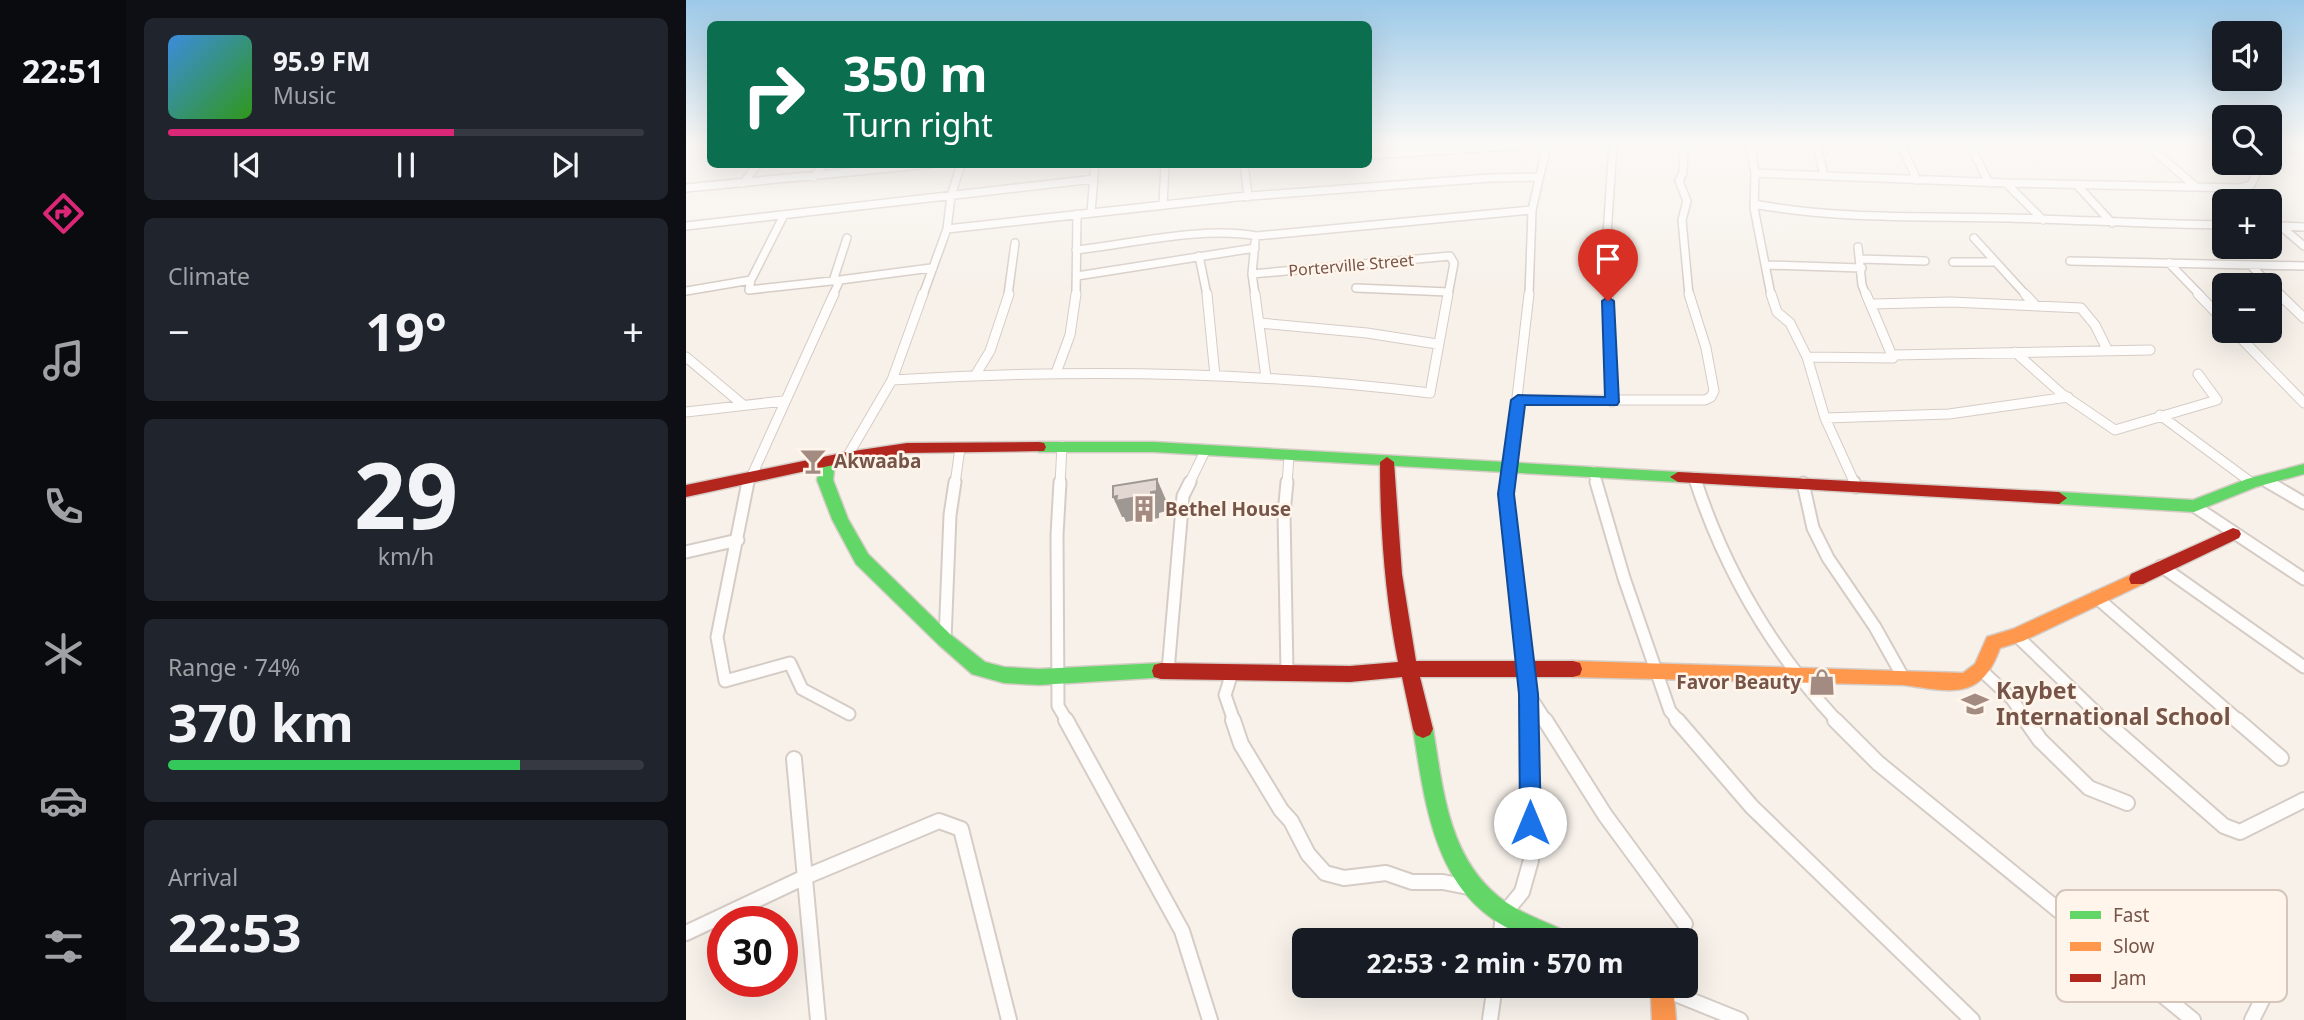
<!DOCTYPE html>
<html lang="en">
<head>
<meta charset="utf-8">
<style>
	:root { --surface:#171b24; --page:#20242c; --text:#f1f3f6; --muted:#9ea1a6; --line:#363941; --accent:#db2777 }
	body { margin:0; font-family:"Noto Sans",sans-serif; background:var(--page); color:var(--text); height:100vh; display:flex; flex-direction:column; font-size:26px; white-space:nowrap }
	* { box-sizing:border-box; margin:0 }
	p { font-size:23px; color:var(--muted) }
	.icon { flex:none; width:38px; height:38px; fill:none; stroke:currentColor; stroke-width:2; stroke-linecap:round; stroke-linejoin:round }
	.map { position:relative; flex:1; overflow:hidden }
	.side { display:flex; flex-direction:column; gap:18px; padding:18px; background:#0d0f14; width:560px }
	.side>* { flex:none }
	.top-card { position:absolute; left:21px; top:21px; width:665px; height:147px; border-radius:10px; box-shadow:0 7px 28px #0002; background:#0b6e4f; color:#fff; overflow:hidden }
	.fabs { position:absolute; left:1526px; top:21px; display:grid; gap:14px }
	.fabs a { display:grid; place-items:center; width:70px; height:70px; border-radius:10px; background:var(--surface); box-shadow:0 7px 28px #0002; font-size:35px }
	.speed { position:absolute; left:21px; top:906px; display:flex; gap:14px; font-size:35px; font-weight:700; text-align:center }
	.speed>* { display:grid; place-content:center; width:91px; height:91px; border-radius:50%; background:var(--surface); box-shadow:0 7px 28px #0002; line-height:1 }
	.speed .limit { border:10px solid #d22; background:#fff; color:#111 }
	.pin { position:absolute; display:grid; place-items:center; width:60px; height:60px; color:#fff; margin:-72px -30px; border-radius:50% 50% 50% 0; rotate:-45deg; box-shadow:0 0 7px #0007 }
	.pin .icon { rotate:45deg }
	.me { position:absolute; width:77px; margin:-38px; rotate:0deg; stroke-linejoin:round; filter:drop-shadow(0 0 5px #0008) }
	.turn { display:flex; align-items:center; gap:24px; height:147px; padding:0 21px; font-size:32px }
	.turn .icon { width:91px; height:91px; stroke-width:2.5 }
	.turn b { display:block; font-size:49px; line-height:60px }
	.big { font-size:52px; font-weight:700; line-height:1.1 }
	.side .card { flex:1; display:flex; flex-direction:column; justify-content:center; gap:10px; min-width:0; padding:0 24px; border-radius:10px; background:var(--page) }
	.side .dial { align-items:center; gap:0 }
	.dial b { font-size:91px; line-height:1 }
	.song { display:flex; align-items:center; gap:21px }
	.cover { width:84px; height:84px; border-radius:10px; background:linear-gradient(135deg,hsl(210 70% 55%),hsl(110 70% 35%)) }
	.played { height:7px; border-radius:4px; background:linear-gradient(90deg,var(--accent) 60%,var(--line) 60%) }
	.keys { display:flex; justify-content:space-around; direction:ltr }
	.heat { display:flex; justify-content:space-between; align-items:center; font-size:38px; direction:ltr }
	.charge { height:10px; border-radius:5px; background:linear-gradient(90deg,#34c759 74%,var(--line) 0) }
	.trip { position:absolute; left:606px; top:928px; width:406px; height:70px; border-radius:10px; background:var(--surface); box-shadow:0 7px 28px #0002; font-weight:700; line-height:70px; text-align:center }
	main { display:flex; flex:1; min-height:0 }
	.dock { display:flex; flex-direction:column; width:126px; justify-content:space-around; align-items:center; background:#090b0e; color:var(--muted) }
	.dock .icon { width:49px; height:49px }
	.dock .selected { color:var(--accent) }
	.dock b { font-size:32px; color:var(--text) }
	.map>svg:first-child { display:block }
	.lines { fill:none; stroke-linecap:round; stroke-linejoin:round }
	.street-far3-casing { stroke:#d6ccc6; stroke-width:10 }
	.street-far2-casing { stroke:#d6ccc6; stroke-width:11 }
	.street-far1-casing { stroke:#d6ccc6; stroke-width:15 }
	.street-casing { stroke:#d6ccc6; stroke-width:18 }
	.fast-casing { stroke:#d6ccc6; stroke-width:3 }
	.slow-casing { stroke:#d6ccc6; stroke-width:3 }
	.jam-casing { stroke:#d6ccc6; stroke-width:3 }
	.street-far3 { stroke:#fefdfc; stroke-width:7 }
	.street-far2 { stroke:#fefdfc; stroke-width:9 }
	.street-far1 { stroke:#fefdfc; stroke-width:11 }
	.street { stroke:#fefdfc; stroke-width:14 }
	.fast { fill:#63d668; fill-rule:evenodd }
	.slow { fill:#ff974d; fill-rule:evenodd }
	.jam { fill:#b3261e; fill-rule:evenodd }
	.shaded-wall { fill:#9f9792 }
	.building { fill:#e3d8d1; stroke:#9f9792; stroke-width:2 }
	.route { fill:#1a73e8; stroke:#114b97; stroke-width:2 }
	.labels { text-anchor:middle; stroke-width:5; stroke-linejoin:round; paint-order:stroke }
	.far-street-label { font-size:16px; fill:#765448; stroke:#fff5eb }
	.poi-label { font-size:19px; font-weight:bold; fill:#765448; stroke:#fff5eb; text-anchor:start }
	.near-poi-label { font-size:23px; font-weight:bold; fill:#765448; stroke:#fff5eb; text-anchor:start }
	.key { fill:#fff5eb; stroke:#d6c5ba; stroke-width:2 }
	.key-label { font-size:19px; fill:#765448 }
</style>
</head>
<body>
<main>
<nav class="dock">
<b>22:51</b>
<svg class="icon selected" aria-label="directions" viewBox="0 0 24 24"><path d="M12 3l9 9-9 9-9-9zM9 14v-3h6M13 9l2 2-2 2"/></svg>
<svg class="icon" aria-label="music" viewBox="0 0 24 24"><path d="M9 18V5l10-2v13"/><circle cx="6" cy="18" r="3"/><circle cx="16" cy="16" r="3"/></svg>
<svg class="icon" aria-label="phone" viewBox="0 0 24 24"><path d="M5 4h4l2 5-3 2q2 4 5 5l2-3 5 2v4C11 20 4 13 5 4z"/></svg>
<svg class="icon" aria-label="climate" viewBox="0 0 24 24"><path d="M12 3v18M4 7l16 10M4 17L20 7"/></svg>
<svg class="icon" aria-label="car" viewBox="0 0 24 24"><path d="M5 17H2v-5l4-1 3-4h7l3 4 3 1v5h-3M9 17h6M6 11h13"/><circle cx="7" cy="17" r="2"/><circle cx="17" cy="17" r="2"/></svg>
<svg class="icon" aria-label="filters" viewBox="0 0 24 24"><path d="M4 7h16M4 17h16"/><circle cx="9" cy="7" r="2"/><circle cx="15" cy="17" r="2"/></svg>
</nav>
<section class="side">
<div class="card">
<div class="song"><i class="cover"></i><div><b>95.9 FM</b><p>Music</p></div></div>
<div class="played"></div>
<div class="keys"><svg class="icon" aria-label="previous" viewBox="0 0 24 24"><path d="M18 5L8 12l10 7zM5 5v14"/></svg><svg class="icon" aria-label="pause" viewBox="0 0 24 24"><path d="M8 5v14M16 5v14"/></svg><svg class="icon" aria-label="next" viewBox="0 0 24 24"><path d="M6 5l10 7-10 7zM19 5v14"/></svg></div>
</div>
<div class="card"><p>Climate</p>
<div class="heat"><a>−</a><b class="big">19°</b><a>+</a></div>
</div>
<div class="card dial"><b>29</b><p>km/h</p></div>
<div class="card"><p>Range · 74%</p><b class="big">370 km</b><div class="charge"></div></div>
<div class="card"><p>Arrival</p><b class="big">22:53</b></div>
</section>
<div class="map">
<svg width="1618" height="1020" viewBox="0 0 1618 1020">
	<rect width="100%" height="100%" fill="#f7f1ea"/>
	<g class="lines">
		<defs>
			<path id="street-far3" d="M998,145L997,173L993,181L1001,201L996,220L1003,295
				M1064,145L1069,173L1068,208L1085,295
				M1131,145L1138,176
				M1215,145L1231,180
				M1284,145L1303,183
				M1461,145L1510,187
				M1591,145L1618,150
				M682,155L844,145
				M558,164L562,197
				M1069,173L1320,183L1357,220
				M128,177L137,164
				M57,183L72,164
				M1320,183L1554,188L1565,185L1575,163
				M1391,185L1426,223
				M0,188L246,164
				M1554,188L1566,201
				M1068,204C1152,220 1239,216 1324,218C1395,220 1467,224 1538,225
				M477,205L479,164
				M405,212L409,164
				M98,215L65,280L63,290L154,280
				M1584,217L1618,246
				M0,226L408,179
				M1594,226L1618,227
				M261,229L551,197L804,178L852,177
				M1288,238L1340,295
				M1172,247L1176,285L1180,295
				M390,250C443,244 519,226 570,236L846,210
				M513,256L521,295
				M1174,259L1239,261
				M1384,261L1618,266
				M1267,262H1309
				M1483,263L1514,295
				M1081,265L1176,268
				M1564,265L1595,295
				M566,274L764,256L768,263L762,295
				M391,276L569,248
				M147,281L161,238
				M670,288L762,292
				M0,291L65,280
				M147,295L154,280L245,268
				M237,295L261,229L265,196L275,164
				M322,295L329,243
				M390,295L391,214
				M569,295L566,274L569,242
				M843,295L846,210L861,145
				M922,295L920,250L927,145"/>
			<path id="street-far2" d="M521,294L529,376
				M569,294L580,378
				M922,294L926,402
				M1085,294L1091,312L1104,323L1121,357L1139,418L1169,484
				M1339,294L1349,305
				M1512,294L1538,321
				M1593,294L1618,318
				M1186,304L1265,302L1395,308L1409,325L1422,351
				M574,323L681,333L751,344
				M1548,331L1618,403
				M1329,352L1376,394L1429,430L1531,400L1512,374
				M1208,355L1464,350
				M0,357L56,404
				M1121,357L1207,358L1180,294
				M370,373L384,335L390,294
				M290,374L304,351L323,294
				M206,380C386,369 565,371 744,393L762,294
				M832,400H1019L1025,397L1028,391L1020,348L1003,294
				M0,412L97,401
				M1474,415L1566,483
				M1139,418L1263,414L1382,397
				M161,457L206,380L237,294
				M907,471L911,484
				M1008,477L1010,484
				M1578,480L1585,484
				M62,484L148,294
				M269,484L274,448
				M374,484L376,446
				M503,484L519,451
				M601,484L603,456
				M821,484L843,294"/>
			<path id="street-far1" d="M62,482L31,637L39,681L104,663L116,689L163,714
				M374,482L371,535L372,706L381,721
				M601,482L598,514L601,672
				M821,482L820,494L843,694V721
				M910,482L938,578L984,711L993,721
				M1010,482C1040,573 1086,651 1151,721
				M1168,482L1170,487
				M1582,482L1618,503
				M1117,483L1127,528L1142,558L1189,627L1217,677
				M1508,506L1618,579
				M0,552L52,540
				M1475,566L1618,667
				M1410,597L1553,721
				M1331,636L1419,721
				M259,640L264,515L269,482
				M1295,670L1326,699L1341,721
				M482,671L497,496L504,482
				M546,673L539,695L548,721
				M844,696L860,721"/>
			<path id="street" d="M380,720L496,931L524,1020
				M547,720L555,744L595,810L605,821L622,854L639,873L658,878L700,873L726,882H757L787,888
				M859,720L919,815L999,924
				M991,720L1066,807L1286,1020
				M1149,720L1192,763L1507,1020
				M1340,720L1354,740L1403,788L1441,803
				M1417,720L1538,826L1554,832L1618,800
				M1551,720L1595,758
				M108,759L132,1020
				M0,933L119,877L253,821L275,829L323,1020
				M814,940L817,915L836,892L845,860L843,720
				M977,989L1054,1020
				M804,1020L809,985
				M1566,1020L1579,994"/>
			<path id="fast" d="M353,442H468L992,472L1000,477L992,482L468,452H353L346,447Z
				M142,457L149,462L147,480L162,519L182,554L265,635L299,662L318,667L353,669L475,663L482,665L484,671L482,677L353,685L318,683L286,674L253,645L170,564L146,519L131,480L135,462Z
				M1618,464V474L1570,487L1508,512L1373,504L1365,498L1373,492L1507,500L1561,479Z
				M737,720L744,723L747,729C757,789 762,856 813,897C833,913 858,921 881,932L884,940C873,940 858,942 847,940C837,938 826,930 818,926C747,886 739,801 727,729L730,723Z"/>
			<path id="slow" d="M1451,572L1457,574L1459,579L1457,584L1337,641L1314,648C1295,702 1264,691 1217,685L887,677L880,675L878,669L880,663L887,661L1277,673L1289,664L1301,637L1327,629Z
				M957,985H987L990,1020H966L965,996L961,993Z"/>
			<path id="jam" d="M353,442L358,443L360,447L358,451L221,453L161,462L0,497V485L161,452L221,443Z
				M701,457L708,462L716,574L730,661H887L894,663L896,669L894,675L887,677H734L747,729L744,735L737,738L730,735L727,729L716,677L664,682L475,679L468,677L466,671L468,665L475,663L664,666L712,662C699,596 694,529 694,462Z
				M992,472L1373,492L1381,498L1373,504L992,482L984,477Z
				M1547,528L1553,530L1555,534L1553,538L1457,584H1445L1443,579L1445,574Z"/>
		</defs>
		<use href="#street-far3" class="street-far3-casing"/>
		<use href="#street-far2" class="street-far2-casing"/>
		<use href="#street-far1" class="street-far1-casing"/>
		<use href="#street" class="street-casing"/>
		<use href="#fast" class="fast-casing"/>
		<use href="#slow" class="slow-casing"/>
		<use href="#jam" class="jam-casing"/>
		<use href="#street-far3" class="street-far3"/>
		<use href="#street-far2" class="street-far2"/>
		<use href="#street-far1" class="street-far1"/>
		<use href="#street" class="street"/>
		<use href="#fast" class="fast"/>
		<use href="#slow" class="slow"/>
		<use href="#jam" class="jam"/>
	</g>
	<path class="shaded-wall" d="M471,479L480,500V511L473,513V518L455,521L454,519L440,522L438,517H436L427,497Z"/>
	<path class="building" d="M471,479V491L465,492V497L446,501V498L430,501L431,496L427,497V486Z"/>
	<linearGradient id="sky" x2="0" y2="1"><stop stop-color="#9cc9e8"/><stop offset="0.5" stop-color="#fbf9f6"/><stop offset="1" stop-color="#fbf9f6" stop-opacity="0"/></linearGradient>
	<rect width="1618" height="288" fill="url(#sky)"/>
	<path class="route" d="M922,297L928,301L933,402L931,405H839L828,494L852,694L855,823L852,830L844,833L837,830L834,823L833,694L812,494L825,400L832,395L919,397L916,301Z"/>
	<defs>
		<symbol id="bar-bare" viewBox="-9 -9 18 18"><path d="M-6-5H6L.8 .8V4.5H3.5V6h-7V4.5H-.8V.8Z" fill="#a38b81" stroke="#fff5eb" stroke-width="2.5" paint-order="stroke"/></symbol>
		<symbol id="building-bare" viewBox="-9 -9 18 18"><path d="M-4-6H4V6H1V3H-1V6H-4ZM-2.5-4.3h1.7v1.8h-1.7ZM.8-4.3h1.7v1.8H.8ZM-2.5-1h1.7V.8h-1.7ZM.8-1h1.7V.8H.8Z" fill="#a38b81" stroke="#fff5eb" stroke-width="2.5" paint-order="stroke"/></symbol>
		<symbol id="shop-bare" viewBox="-9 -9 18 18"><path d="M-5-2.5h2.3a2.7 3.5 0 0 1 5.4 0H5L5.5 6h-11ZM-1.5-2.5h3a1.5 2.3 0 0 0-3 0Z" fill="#a38b81" stroke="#fff5eb" stroke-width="2.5" paint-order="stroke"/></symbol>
		<symbol id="school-bare" viewBox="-9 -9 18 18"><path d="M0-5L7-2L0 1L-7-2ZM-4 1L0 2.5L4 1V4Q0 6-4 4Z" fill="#a38b81" stroke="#fff5eb" stroke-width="2.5" paint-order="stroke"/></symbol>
	</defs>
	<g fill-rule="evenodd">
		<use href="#bar-bare" x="108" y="442" width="38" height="38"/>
		<use href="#building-bare" x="439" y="490" width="38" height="38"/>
		<use href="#shop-bare" x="1117" y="663" width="38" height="38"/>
		<use href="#school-bare" x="1270" y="685" width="38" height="38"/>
	</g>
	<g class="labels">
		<g class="far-street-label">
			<text transform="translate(665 265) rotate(-5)" y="6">Porterville Street</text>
		</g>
		<g class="poi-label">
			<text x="148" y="468">Akwaaba</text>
			<text x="479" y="516">Bethel House</text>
			<text x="1115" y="689" text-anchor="end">Favor Beauty</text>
		</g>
		<g class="near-poi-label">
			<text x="1310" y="699">Kaybet<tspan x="1310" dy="26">International School</tspan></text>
		</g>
	</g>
	<rect x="1370" y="890" width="231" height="112" rx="10" class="key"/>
	<rect x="1384" y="911" width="31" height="8" fill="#63d668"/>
	<rect x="1384" y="942" width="31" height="9" fill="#ff974d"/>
	<rect x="1384" y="974" width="31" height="8" fill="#b3261e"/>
	<g class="key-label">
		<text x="1427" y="922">Fast</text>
		<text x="1427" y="953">Slow</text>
		<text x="1427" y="985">Jam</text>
	</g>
</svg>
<div class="fabs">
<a><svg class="icon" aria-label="sound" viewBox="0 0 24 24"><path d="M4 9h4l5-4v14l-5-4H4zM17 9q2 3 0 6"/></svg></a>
<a><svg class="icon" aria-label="search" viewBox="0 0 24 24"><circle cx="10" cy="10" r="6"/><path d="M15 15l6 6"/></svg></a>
<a>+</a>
<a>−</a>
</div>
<div class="speed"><div class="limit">30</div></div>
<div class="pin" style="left:922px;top:301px;background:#d93025"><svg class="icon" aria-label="arrive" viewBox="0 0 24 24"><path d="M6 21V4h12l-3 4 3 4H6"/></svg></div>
<svg class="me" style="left:844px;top:823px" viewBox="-20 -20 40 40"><circle r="19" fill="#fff"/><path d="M0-13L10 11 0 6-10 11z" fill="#1a73e8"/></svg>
<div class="trip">22:53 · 2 min · 570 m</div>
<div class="top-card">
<div class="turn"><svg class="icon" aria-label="right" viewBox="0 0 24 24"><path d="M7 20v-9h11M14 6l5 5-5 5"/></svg><div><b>350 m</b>Turn right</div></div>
</div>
</div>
</main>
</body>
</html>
